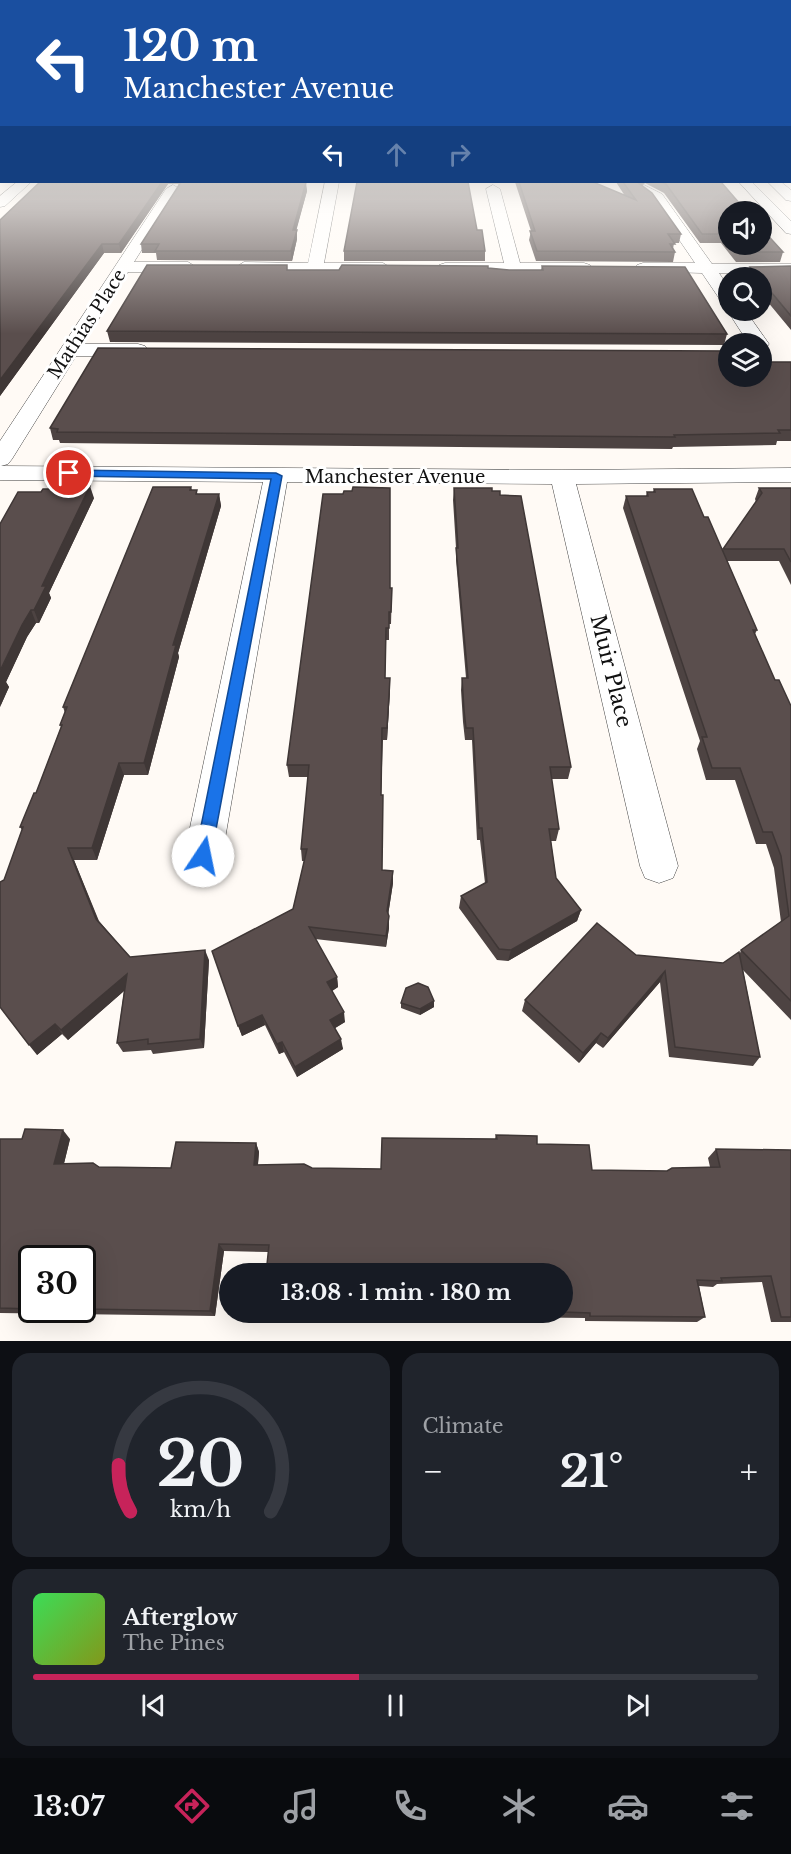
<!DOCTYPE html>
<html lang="en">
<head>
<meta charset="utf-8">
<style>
	:root { --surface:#171b24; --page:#20242c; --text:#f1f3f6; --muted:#9ea1a6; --line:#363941; --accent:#c7235a }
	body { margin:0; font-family:"Libre Baskerville",serif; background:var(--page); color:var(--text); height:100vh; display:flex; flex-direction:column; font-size:22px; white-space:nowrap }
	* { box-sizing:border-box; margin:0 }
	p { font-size:20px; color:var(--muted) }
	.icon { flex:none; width:33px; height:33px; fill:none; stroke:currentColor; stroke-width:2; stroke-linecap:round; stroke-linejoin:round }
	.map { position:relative; height:1341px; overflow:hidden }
	.sheet { display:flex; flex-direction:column; gap:12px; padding:12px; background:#0d0f14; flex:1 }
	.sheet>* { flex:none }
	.top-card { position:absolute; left:0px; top:0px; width:792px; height:183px; box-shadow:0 6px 24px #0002; background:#1a4fa0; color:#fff; overflow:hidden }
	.tools { position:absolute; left:718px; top:201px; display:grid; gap:12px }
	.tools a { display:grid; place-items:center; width:54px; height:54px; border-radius:50%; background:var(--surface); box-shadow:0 6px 24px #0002; font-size:30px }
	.speed { position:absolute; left:18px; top:1245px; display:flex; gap:12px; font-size:30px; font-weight:700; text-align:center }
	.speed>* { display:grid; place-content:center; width:78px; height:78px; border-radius:50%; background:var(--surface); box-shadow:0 6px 24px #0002; line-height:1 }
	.speed .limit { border:3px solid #111; border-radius:9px; background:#fff; color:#111 }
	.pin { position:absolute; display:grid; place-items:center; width:51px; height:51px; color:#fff; margin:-26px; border:3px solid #fff; border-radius:50%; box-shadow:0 2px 6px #0007 }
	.me { position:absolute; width:66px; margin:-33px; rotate:11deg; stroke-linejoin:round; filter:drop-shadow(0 0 4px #0008) }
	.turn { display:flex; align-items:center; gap:21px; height:126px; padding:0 24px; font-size:27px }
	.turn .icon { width:78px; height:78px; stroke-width:2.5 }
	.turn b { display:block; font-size:42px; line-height:51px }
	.lanes { display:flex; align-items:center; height:57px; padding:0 24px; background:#0003; justify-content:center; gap:30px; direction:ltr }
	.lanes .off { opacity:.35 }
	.big { font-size:45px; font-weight:700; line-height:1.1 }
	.sheet .widget { flex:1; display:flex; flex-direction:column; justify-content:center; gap:9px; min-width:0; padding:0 21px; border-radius:18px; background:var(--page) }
	.sheet .dial { align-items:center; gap:0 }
	.dial svg { height:156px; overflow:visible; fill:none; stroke:var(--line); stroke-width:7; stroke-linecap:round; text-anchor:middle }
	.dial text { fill:var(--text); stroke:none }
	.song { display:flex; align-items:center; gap:18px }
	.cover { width:72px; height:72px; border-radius:9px; background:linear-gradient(135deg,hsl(130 70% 55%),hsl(70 70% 35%)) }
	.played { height:6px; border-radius:3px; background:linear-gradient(90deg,var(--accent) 45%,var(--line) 45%) }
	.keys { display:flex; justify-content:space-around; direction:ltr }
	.heat { display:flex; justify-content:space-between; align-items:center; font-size:33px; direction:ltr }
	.sheet .tiles { flex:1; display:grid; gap:12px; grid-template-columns:1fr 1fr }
	.widget:last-child { grid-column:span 2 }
	.trip { position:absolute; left:219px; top:1263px; width:354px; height:60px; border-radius:30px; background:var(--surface); box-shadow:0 6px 24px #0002; font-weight:700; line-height:60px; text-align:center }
	.tabs { display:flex; height:96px; justify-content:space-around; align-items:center; background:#090b0e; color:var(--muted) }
	.tabs .icon { width:42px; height:42px }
	.tabs .current { color:var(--accent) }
	.tabs b { font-size:27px; color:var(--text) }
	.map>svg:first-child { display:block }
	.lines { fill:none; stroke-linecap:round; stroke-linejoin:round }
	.minor-casing { stroke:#444; stroke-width:1 }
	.minor { fill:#fff; fill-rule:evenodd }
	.wall { fill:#4d4342; fill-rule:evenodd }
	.shaded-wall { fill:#3f3736 }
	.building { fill:#5a4e4d; stroke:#3f3736; stroke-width:1.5 }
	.route { fill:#1a73e8; stroke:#114b97; stroke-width:1.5 }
	.labels { text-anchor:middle; stroke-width:6; stroke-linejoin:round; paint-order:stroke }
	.far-street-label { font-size:18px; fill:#111; stroke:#fff }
	.street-label { font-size:21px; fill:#111; stroke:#fff }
</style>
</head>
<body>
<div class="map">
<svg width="791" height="1341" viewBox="0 0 791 1341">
	<rect width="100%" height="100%" fill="#fffaf5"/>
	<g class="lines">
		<defs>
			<path id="minor" d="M790,153H791V161H790Z
				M17,182H31L5,206L0,207V196Z
				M325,182H339L324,263H383L391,268L389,271L238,270L236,267L244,262L308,263Z
				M739,182H752L791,221V234L786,233Z
				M768,182H781L791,190V201L786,200Z
				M173,185L180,189L134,262H188L196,267L188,272H128L83,344H138L145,346L148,350L145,354L138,356H76L12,459L8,464L1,466L562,470L791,468V482L576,484L678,866L673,878L659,883L645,878L640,866L552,484L287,482L222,856L217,868L203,873L189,868L184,856L263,482L0,480V441L166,189Z
				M493,185L500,189L520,263H584L590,265L592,268L590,271H439L437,268L439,265L445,263H504L486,189Z
				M644,185L662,194L712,264H791V274L719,273L729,288V305L723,304L702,273L637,271L635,268L637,265L643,263H695L652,200L637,189Z
				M729,307V310H745L769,344L766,348L762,349V344H749L727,310Z"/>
		</defs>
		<use href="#minor" class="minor-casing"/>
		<use href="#minor" class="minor"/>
	</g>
	<path class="wall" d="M40,182H305L307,191L296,230L297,239L292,261L157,260L156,253H142L141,244L179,185L178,184H168L121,253H104L0,396V220Z
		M515,182H593L625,196L616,182H721L729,212V244H762L783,252L780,262H736L721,243H700L664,193L645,183L642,185L681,234L679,243H674L673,249L675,252L673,262L536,261L529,240L531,231Z
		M477,230L485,251V261H344V251Z
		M287,265V270H339L488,268L509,270H541L542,266L727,334L724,345L110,342L107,331Z
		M791,266V330L762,295V278H748L747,276L750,267Z
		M791,362V441H777L776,445L673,447L672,449L60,443L59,440H53L50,428L729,376Z
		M191,487L192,490L198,494H219L221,506L178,653L179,657L148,775H124L97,860H74L99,921L130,957L209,960L204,1048L153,1054L151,1050L123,1052L117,1043L124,991L68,1040L62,1034L37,1055L22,830L20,827L36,793L61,727L60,725L65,713L63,707Z
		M454,488L492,491L500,495L571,767L568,779H551L559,829L556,841H551L556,878L581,910L577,921L508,961L497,960L459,908L461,896L485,883L480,840H477L472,740H465L463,722L461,690L462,678H466L456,560V548L453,500Z
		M759,488H791V585L779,561H727L757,630L755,634L775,680L791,706V1020L743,970L760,1057L753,1066L669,1057L660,982L603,1048L596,1043L579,1063L522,1011L525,1000L636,955L723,963L740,953L741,950L781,922L774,868L766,844H756L735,780H706L697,749L700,741L623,508L626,496H646L647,492H653L654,489L704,517L722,551L756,502L755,499Z
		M51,489L94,498L49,593L51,598L39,623H36L27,637L6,682L9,687L0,707L41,492Z
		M390,588H392L391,624H389V640H386L385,678L390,690L387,740H383L381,795L382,870L393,883L388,915L389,928L386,947L315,939L337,977L338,987L332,991L345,1022L335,1028L343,1049L297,1077L284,1052L279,1054L265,1025L242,1036L212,951L293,909L304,861H302L301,849L308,777H289L287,765Z
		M401,1003L434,1007L420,1015L401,1008Z
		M496,1135L537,1144L592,1170L667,1171L710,1167L708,1158L716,1149L791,1150V1322H771L762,1282L717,1284L713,1287L699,1286L705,1317L697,1322L585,1321V1318L506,1317V1312H562V1274L268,1252L224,1251L215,1316L0,1313V1139H70L64,1163L99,1167L171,1168L256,1143L259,1152L258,1165L312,1168L381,1169L495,1139ZM32,1258L82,1310H32Z
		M300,1312H445V1314L444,1319L302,1317Z"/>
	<path class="shaded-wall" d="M2,166V176L0,177V167Z
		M162,182H168V184L121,253L119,244Z
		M306,182L307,191L294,239L293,230Z
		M636,182H645V183L635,190Z
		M297,230V239L292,261L291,251Z
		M102,244L104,253L0,396V380Z
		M90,486L94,498L49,593L51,598L39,623L34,610L42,586Z
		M219,494L221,506L178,653L179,657L148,775L144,763L173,645Z
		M31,610L36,623L27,637L6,682L9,687L0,707V671L22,625Z
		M390,678V690L387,740V728Z
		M119,763L124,775L97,860L92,848Z
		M68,848L74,860L102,930L96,919Z
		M393,871V883L387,922V911Z
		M581,910L577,921L508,961L511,950Z
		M389,916V928L386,947V936Z
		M205,950L209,960L204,1048L200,1039Z
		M665,971L660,982L603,1048L608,1038Z
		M127,974L132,984L68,1040L61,1030Z
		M337,977L338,987L329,993L327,982Z
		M434,1001V1007L420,1015V1009Z
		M344,1012L345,1022L332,1030L330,1020Z
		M262,1015L265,1025L242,1036L238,1026Z
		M55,1024L62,1034L37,1055L29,1045Z
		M601,1033L596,1043L579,1063L583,1053Z
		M341,1039L343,1049L297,1077L295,1067Z
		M282,1042L284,1052L279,1054L277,1044Z
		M63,1130L70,1139L62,1172L54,1164Z
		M256,1143L259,1152L257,1173L254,1165Z
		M219,1244L224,1251L215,1316L210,1311Z"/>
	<path class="building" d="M2,155V166L0,167V159Z
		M40,182H162L119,244H102L0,380V220Z
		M181,182H306L293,230H297L291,251H155L159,244H141Z
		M357,182H468L477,230H482L485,251H344Z
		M519,182H593L636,200L623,182H637L652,193L681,234H668L675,244H670L675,252L537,251L530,231H535Z
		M660,182H721L747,212H729V241L724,234H702L666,184Z
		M762,229L783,252H738L732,244H762Z
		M147,265H287V270H339L342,265L488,266V268L509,270H543L542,266L685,267L727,334L107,331Z
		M791,266V316L762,281V278H759L750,267Z
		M98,348L729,351V376H762V362H791V430H778L780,433L674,435L675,437L57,432L58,429L50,428Z
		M53,486H90L42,586H46L34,610H31L22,625L0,671V524L18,492H41L43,489H51Z
		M153,487H191L190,490H197L196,494H219L173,645H176L144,763H119L92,848H68L96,919L130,957L205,950L200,1039L148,1044V1039L117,1043L127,974L61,1030L55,1024L29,1045L0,1007V882L4,880L23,827H20L34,793H36L62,725H60L67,707H63Z
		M353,487L390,488V588H392L391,612H389V628H386L385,678H390L387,728H382L381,795H383L382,870L393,871L387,911L389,916L386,936L309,927L337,977L327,982L344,1012L330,1020L341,1039L295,1067L282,1042L277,1044L262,1015L238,1026L212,951L293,909L307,849H301L309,765H287L323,494H343L344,491H352Z
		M454,488H492V491H500V495L521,496L571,767H550L559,829H549L556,878L581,910L511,950L499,949L461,896L487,882L482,828H479L473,728H466L464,710L462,678H468L456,548H458Z
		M759,488H791V562L784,549H723L762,493Z
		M654,489H692L704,517H708L757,630H753L775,680H779L791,706V1001L741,950L789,916L781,856L772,832H763L740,768H712L702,737H707L626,496H648L647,492H655Z
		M597,923L636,955L723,963L739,952L760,1057L675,1047L665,971L608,1038L601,1033L583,1053L525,1000Z
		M418,983L428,987L434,1001L420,1009L401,1003L406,988Z
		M25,1129L63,1130L54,1164L93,1163L99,1167L171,1168L176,1142L256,1143L254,1165L304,1164L312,1168L381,1169L382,1138L497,1139L496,1135L537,1136V1144L589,1145L592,1170L667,1171L672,1168L720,1167L716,1149L791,1150V1317H781L771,1276L721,1278L722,1281L697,1280L705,1317L590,1316V1313L562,1312V1274H266L269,1245L219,1244L210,1311L82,1309V1258H32V1309L0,1308V1139H22Z
		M336,1312H445V1314Z"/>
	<linearGradient id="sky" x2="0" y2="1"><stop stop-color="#95cdee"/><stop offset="0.44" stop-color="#fffdfa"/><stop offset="1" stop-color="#fffdfa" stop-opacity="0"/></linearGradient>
	<rect width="791" height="334" fill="url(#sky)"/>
	<path class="route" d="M69,470L276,473L282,476L211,856L209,861L203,863L197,861L195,856L271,479L65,476L64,473Z"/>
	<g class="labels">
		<g class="far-street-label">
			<text transform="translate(87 324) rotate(-57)" y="6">Mathias Place</text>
			<text x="395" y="483">Manchester Avenue</text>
		</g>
		<g class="street-label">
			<text transform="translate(611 671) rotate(76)" y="7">Muir Place</text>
		</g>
	</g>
</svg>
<div class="tools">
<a><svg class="icon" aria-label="sound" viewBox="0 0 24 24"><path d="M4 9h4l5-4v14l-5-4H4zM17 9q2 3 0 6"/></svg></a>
<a><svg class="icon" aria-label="search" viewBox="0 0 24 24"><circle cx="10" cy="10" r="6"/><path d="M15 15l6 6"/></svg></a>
<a><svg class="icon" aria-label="layers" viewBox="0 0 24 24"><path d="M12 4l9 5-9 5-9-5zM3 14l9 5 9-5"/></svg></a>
</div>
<div class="speed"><div class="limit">30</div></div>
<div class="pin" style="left:69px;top:473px;background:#d93025"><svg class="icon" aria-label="arrive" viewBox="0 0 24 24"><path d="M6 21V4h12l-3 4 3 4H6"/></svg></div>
<svg class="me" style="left:203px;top:856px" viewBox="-20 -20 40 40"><circle r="19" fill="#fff"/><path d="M0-13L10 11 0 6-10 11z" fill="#1a73e8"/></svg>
<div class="trip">13:08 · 1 min · 180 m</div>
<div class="top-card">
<div class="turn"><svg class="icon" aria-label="left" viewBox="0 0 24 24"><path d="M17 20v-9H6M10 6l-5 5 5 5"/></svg><div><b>120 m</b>Manchester Avenue</div></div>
<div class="lanes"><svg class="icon" aria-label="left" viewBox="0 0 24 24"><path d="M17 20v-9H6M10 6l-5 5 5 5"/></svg><svg class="icon off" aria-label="ahead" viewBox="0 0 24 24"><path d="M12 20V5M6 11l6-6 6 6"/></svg><svg class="icon off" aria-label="right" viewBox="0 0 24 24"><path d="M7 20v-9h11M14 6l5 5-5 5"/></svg></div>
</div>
</div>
<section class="sheet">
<div class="tiles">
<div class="widget dial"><svg viewBox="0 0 100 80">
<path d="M14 69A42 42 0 1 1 86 69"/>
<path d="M14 69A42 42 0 0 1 8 45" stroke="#c7235a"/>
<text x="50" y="56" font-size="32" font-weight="700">20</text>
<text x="50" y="72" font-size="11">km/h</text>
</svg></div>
<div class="widget"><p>Climate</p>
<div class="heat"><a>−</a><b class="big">21°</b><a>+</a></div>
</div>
<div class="widget">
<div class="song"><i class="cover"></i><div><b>Afterglow</b><p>The Pines</p></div></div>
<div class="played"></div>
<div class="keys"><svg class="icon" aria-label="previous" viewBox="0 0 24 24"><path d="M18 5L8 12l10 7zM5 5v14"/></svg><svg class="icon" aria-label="pause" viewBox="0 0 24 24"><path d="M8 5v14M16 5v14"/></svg><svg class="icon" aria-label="next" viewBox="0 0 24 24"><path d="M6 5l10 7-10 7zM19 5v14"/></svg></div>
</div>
</div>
</section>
<nav class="tabs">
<b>13:07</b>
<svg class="icon current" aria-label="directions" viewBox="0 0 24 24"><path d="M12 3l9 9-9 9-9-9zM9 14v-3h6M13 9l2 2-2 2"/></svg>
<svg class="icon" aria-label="music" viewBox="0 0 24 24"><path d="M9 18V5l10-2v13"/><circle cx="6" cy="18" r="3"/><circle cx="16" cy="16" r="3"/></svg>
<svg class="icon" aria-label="phone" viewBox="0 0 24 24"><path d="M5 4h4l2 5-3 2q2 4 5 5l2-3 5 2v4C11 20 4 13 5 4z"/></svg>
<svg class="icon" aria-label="climate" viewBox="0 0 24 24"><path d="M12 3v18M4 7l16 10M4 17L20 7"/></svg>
<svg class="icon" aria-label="car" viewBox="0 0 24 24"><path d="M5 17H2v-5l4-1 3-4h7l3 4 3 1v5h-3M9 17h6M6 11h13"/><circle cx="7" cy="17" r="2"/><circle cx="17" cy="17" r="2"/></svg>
<svg class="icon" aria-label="filters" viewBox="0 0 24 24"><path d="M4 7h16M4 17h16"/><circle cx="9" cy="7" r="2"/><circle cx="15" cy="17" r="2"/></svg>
</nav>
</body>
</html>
